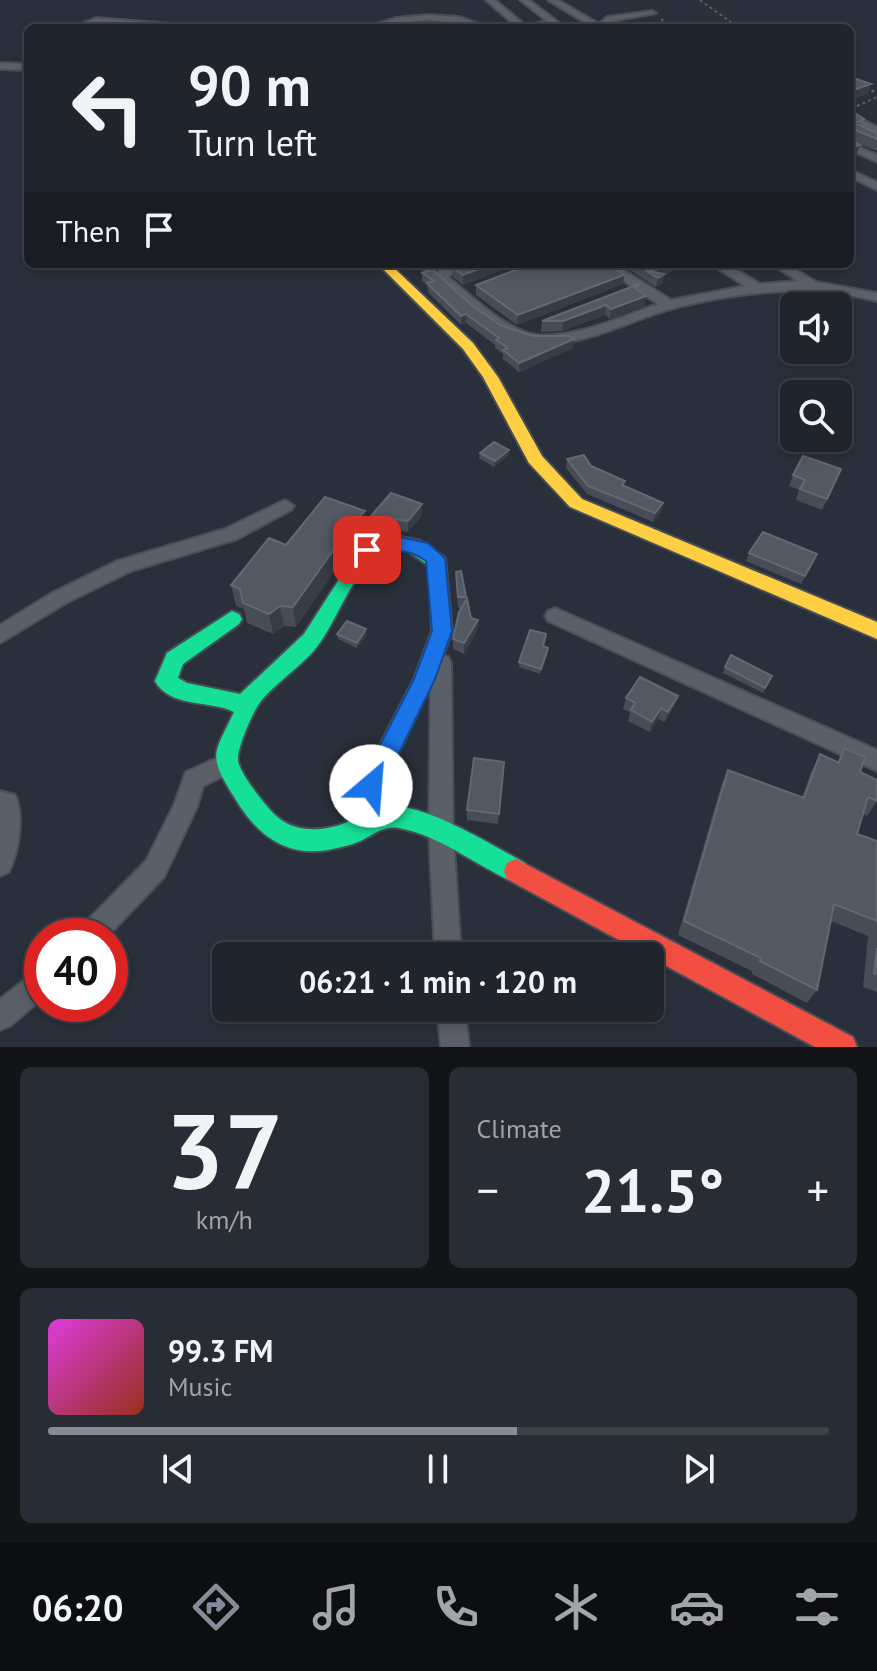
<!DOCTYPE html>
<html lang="en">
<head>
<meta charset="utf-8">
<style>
	:root { --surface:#20242c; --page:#282c34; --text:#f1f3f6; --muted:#a2a4a9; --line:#3d4148; --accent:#848b99 }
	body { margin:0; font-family:"PT Sans",sans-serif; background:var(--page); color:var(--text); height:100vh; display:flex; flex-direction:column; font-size:30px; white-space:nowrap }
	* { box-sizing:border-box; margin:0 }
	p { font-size:26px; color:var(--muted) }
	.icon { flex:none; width:44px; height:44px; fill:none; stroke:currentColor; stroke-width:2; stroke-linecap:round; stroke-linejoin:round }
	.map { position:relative; height:1047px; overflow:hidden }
	.details { display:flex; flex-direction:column; gap:20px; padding:20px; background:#121418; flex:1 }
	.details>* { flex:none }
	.guide { position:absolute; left:24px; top:24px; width:830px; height:244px; border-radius:12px; box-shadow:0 4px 12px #0003,0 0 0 2px var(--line); background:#20242c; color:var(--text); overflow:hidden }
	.buttons { position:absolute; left:780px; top:292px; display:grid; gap:16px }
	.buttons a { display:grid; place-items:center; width:72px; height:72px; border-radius:12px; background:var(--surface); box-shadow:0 4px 12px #0003,0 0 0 2px var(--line); font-size:40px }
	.speed { position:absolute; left:24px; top:918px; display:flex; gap:16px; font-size:40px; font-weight:700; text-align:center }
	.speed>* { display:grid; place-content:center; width:104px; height:104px; border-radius:50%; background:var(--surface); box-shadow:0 4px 12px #0003,0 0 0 2px var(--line); line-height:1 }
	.speed .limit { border:12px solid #d22; background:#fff; color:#111 }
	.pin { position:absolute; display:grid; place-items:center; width:68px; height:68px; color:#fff; margin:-34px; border-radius:16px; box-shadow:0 4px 12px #0006 }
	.me { position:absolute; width:88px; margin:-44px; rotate:27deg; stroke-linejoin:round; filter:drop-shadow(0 0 6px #0008) }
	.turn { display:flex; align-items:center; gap:28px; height:168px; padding:0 32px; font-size:36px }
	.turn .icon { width:104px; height:104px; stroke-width:2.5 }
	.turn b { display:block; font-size:56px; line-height:68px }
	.then { display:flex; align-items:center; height:76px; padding:0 32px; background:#0003; gap:16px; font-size:30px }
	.big { font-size:60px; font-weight:600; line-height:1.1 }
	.details .widget { flex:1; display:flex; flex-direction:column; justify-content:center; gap:12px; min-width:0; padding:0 28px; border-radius:12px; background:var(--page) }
	.details .dial { align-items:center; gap:0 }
	.dial b { font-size:104px; line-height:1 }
	.song { display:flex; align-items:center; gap:24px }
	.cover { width:96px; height:96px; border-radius:12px; background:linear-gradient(135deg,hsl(300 70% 55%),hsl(10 70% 35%)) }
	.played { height:8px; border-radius:4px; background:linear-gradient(90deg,var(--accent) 60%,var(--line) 60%) }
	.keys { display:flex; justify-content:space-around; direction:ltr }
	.heat { display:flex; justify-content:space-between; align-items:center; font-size:44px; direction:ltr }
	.details .tiles { flex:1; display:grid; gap:20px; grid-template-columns:1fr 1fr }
	.widget:last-child { grid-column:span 2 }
	.trip { position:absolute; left:212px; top:942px; width:452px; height:80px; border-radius:12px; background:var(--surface); box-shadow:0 4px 12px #0003,0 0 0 2px var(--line); font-weight:600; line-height:80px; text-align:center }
	.tabs { display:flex; height:128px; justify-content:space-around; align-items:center; background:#0d0e12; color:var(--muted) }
	.tabs .icon { width:56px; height:56px }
	.tabs .selected { color:var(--accent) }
	.tabs b { font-size:36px; color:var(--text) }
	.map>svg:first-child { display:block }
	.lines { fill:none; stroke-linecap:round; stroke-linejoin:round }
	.street-casing { stroke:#484d57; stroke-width:4 }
	.fast-casing { stroke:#484d57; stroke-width:4 }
	.slow-casing { stroke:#484d57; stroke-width:4 }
	.jam-casing { stroke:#484d57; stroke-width:4 }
	.path { stroke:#5c636a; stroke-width:2; stroke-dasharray:3 3; stroke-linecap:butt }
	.street { fill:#5b5f68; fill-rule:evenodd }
	.fast { fill:#16e098; fill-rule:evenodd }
	.slow { fill:#ffcf43; fill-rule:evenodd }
	.jam { fill:#f24e42; fill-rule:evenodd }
	.wall { fill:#474c57 }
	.shaded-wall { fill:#373c46 }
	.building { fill:#535863; stroke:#626874; stroke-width:2 }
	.route { fill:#1a73e8; stroke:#114b97; stroke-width:2 }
</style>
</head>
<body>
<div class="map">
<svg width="877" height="1047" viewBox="0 0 877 1047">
	<rect width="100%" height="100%" fill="#2a303b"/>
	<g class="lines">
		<defs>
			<path id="street" d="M486,0H495L526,26L547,21L520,0H529L558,22L539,28H518Z
				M548,0H558L599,24L607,17L652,11L656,13L613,21L605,28H594Z
				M428,15L459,17L491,28L428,20L364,28L396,18Z
				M96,18L184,25L188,28L97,24L70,28Z
				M0,63L28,64V70L0,69Z
				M850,114L877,127V134L850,121Z
				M850,143L877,155V162L850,150Z
				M850,170L877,182V190L850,177Z
				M449,264H464L448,277C472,296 496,321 525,332C561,345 623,316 658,304L598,264H614L671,300L745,286L711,264H727L760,284L798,281L771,264H787L816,282L877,293V301C809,284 746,291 678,307C627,319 568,359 514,337C484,326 460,299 435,280V274Z
				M285,500L294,506L291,510L237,539L131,571L66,603L0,643V625L52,593L117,561L225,529Z
				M555,608L877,750V771L548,621L545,616L548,611Z
				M441,655L448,657L451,663L453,831L461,956H435L429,831L431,663L434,657Z
				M226,754L234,757L237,764L234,771L203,786L197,807L164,877L108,936H77L81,927L146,861L174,805L186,772Z
				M0,791L15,795C25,817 18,852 9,872L0,876Z
				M42,969V999L10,1026L0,1030V999L33,973Z
				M437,1008H465L469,1047H441Z"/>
			<path id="fast" d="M392,535L420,541L445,558L452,631L434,679L382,787L377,808C413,795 491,845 525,863L528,871L525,879L516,883C477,867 442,836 399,828C384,826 378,832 366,838C358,843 347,846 337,848C291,860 259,838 236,800C208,755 212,758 234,712C211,700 169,708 155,681L167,653L232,611L239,614L242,619L239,624L183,664L178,678L187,683L240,694L304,634L354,556L369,542ZM393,548L408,551L429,566L432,631L414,679L359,786L350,821C325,832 295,834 275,815C265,805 239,773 238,760C237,748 253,712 259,704C269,688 302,666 316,648C341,617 353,562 393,548Z"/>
			<path id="slow" d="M378,264H390L473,343L498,377L542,456L582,499L877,622V639L570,507L529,463L483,377L463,349Z"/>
			<path id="jam" d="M516,859L853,1037L857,1047H815L507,879L504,871L507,863Z"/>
		</defs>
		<use href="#street" class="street-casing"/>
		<use href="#fast" class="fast-casing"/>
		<use href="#slow" class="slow-casing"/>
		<use href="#jam" class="jam-casing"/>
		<path class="path" d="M700,0L739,28
			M661,19L673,28
			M866,88L877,93
			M857,106L877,97
			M228,264H233"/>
		<use href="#street" class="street"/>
		<use href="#fast" class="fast"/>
		<use href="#slow" class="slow"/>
		<use href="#jam" class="jam"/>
	</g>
	<path class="wall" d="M850,110L862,126L877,133V151L856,143V156L850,158Z
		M410,264H444L435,272L471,305L502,326L534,336L574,339L573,348L519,372L503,359V354L495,348V345L466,323L461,325L428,292L427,285L422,281V273L425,272L410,267Z
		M518,264L463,285L453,277V268Z
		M620,264H684L664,276L662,284L656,287Z
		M623,284L517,325L476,295V285Z
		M638,290L646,296L644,306L610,319L605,315L562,331L541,332L542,321Z
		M480,453L509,455L494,467L479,458Z
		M567,459L591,466L625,481L624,486L661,512L653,522L587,494L566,468Z
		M793,475L837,480L822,510L796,500L799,490L789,486Z
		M422,515L408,532L372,527L371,516Z
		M367,531L355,541L296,627L284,626L273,634L247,623L244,609L236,606L231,585L286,545Z
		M749,553L817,554L801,584L746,561Z
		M456,572L466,597L471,618L478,620L477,631L464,654L453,649V639L461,608H458Z
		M337,634L367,635L357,648L338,639Z
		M546,639L544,646L548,648V653L540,674L519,667V662Z
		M725,667L772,676L763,693L723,673Z
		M678,696L674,706L665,722L658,719L650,732L628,721L630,712L623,709L626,698Z
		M844,748L877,801L867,816L863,814L857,834L877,841V992L863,987L868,936L831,921L817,990L807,1003L752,974V971L678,935L721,786L728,770L802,797L812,770L820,754L837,762Z
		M504,762L498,824L467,820V810Z"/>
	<path class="shaded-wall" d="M871,84L868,94L850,100V91Z
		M860,145L856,156L850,158V148Z
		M432,264H444L432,274Z
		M493,264H518L463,285V275Z
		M671,264H684L664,276L662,284L656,287L658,278L648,271Z
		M624,275L623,284L517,325L518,315Z
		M646,296L644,306L610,319L611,309Z
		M606,305L605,315L562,331L563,321Z
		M466,314V323L461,325V316Z
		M574,339L573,348L519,372V363Z
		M509,450V455L494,467L495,461Z
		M663,503L661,512L653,522L655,513Z
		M422,504V515L408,532V521Z
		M365,511L367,531L355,541L296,627L293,607L354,521Z
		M280,606L284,626L273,634L269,614Z
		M478,620L477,631L464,654V643Z
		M366,629L367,635L357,648V643Z
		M678,696L674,706L665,722L668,712Z
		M661,708L658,719L650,732L652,722Z"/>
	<path class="building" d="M850,77L871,84L850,91Z
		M850,110L864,119L855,123L877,133V139L853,129L850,139L860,145L850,148Z
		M457,264H493L463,275L453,268Z
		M531,264H608L624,275L518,315L476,285Z
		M636,264H671L667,267L648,271L664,274L658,278Z
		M432,269L471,305L502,326L534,336H569L574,339L519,363L503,350L508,348L496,340L499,338L466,314L461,316L427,283L434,281L422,273Z
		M639,284L635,288L646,296L611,309L606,305L563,321H542Z
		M494,442L509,450L495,461L480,453Z
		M584,455L591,466L625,481L622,485L663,503L655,513L588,486L567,459Z
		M803,456L841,469L827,499L800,489L805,480L793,475Z
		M391,493L422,504L408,521L371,516Z
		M325,497L365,511L354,521L293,607L280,606L269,614L243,603L240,589L231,585L269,538L286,545Z
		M763,532L817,554L805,576L749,553Z
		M461,571L466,597H458L456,572Z
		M467,599L471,618L478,620L464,643L453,639L459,612Z
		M347,621L366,629L357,643L337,634Z
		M530,630L546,634L543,646L548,648L541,669L519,662Z
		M731,655L772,676L765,688L725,667Z
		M640,677L678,696L668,712L661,708L652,722L631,710L635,703L626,698Z
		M844,748L865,757L860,772L877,780V801L868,797L857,834L877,841V921L834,904L817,990L760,961L761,958L684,921L728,770L804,798L820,754L839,763Z
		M474,758L504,762L499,814L467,810Z
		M877,948V974L874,973Z"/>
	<path class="route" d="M390,535L428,543L445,558L452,631L435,679L379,794L371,797L362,794L359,786L414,679L432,631L426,561C405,546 390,550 367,557L357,550L360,545Z"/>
</svg>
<div class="buttons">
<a><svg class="icon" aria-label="sound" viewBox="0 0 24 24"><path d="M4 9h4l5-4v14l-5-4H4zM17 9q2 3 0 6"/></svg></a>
<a><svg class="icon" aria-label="search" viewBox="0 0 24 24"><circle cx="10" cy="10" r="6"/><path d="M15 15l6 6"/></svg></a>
</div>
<div class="speed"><div class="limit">40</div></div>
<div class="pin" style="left:367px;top:550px;background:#d93025"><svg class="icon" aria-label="arrive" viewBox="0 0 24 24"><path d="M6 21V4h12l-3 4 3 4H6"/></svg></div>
<svg class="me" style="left:371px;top:786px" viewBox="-20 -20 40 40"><circle r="19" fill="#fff"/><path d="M0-13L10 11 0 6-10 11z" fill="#1a73e8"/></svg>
<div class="trip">06:21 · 1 min · 120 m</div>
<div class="guide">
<div class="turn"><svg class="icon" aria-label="left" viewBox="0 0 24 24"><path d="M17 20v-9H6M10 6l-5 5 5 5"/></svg><div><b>90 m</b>Turn left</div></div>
<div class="then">Then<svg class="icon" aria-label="arrive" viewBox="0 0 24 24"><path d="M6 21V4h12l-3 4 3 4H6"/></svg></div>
</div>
</div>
<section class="details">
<div class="tiles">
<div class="widget dial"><b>37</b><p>km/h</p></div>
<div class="widget"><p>Climate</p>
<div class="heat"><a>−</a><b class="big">21.5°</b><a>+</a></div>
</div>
<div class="widget">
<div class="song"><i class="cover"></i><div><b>99.3 FM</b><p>Music</p></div></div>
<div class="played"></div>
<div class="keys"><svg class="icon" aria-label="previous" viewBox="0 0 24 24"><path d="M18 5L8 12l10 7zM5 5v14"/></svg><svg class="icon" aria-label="pause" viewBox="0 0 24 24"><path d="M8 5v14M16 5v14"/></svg><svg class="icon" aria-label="next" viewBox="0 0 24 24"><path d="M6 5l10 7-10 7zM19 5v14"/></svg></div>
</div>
</div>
</section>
<nav class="tabs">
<b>06:20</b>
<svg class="icon selected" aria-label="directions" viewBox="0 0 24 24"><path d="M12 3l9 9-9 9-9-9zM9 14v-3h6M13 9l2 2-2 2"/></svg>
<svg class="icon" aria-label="music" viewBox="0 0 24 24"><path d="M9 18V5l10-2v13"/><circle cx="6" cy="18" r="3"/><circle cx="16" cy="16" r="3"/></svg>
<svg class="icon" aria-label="phone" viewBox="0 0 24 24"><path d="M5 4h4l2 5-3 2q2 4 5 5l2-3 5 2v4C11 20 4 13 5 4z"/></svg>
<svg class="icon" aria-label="climate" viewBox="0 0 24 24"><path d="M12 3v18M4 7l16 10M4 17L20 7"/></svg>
<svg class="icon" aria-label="car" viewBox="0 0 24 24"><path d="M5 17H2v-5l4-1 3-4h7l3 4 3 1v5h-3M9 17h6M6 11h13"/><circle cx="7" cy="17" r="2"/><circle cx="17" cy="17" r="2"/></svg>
<svg class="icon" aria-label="filters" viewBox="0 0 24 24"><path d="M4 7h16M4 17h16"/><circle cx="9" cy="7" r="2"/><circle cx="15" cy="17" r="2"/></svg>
</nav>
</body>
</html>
